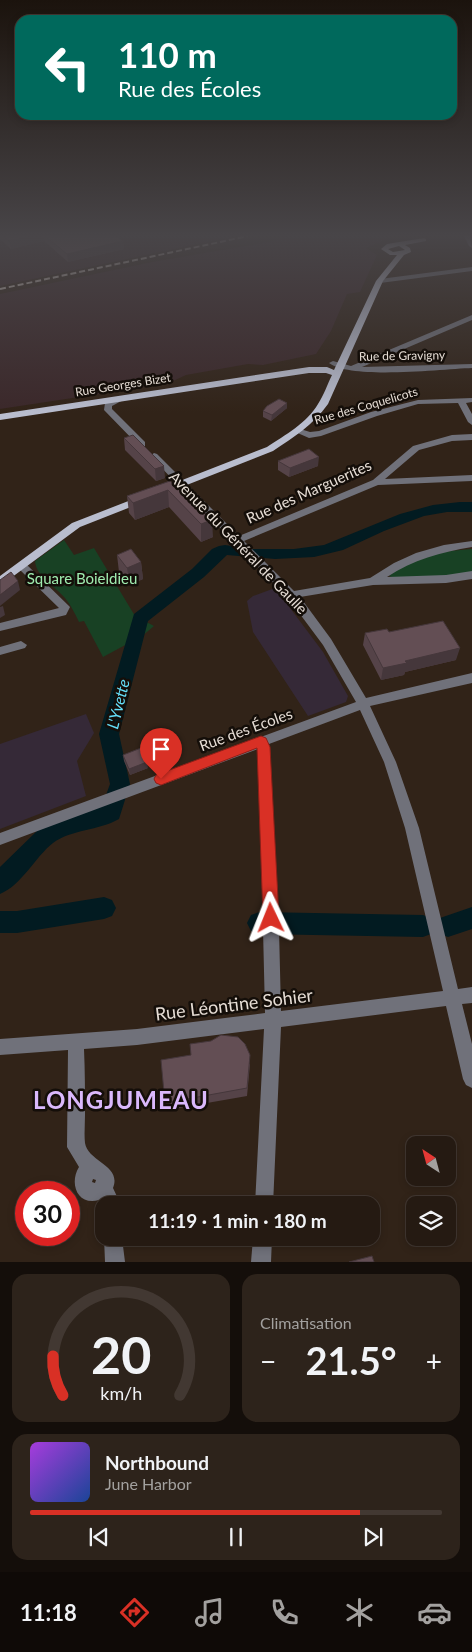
<!DOCTYPE html>
<html lang="fr">
<head>
<meta charset="utf-8">
<style>
	:root { --surface:#251a12; --page:#2d231b; --text:#f1f3f6; --muted:#a3a19f; --line:#423832; --accent:#d93025 }
	body { margin:0; font-family:Lato,sans-serif; background:var(--page); color:var(--text); height:100vh; display:flex; flex-direction:column; font-size:19px; white-space:nowrap }
	* { box-sizing:border-box; margin:0 }
	p { font-size:16px; color:var(--muted) }
	.icon { flex:none; width:28px; height:28px; fill:none; stroke:currentColor; stroke-width:2; stroke-linecap:round; stroke-linejoin:round }
	.map { position:relative; height:1262px; overflow:hidden }
	.sheet { display:flex; flex-direction:column; gap:12px; padding:12px; background:#140e0a; flex:1 }
	.sheet>* { flex:none }
	.banner { position:absolute; left:15px; top:15px; width:442px; height:105px; border-radius:15px; box-shadow:0 2px 8px #0003,0 0 0 1px var(--line); background:#00695c; color:#fff; overflow:hidden }
	.needle { width:32px; rotate:324deg }
	.tools { position:absolute; left:406px; top:1136px; display:grid; gap:10px }
	.tools a { display:grid; place-items:center; width:50px; height:50px; border-radius:10px; background:var(--surface); box-shadow:0 2px 8px #0003,0 0 0 1px var(--line); font-size:25px }
	.speed { position:absolute; left:15px; top:1181px; display:flex; gap:10px; font-size:25px; font-weight:700; text-align:center }
	.speed>* { display:grid; place-content:center; width:65px; height:65px; border-radius:50%; background:var(--surface); box-shadow:0 2px 8px #0003,0 0 0 1px var(--line); line-height:1 }
	.speed .limit { border:8px solid #d22; background:#fff; color:#111 }
	.pin { position:absolute; display:grid; place-items:center; width:42px; height:42px; color:#fff; margin:-51px -21px; border-radius:50% 50% 50% 0; rotate:-45deg; box-shadow:0 0 5px #0007 }
	.pin .icon { rotate:45deg }
	.me { position:absolute; width:55px; margin:-28px; rotate:358deg; stroke-linejoin:round; filter:drop-shadow(0 0 4px #0008) }
	.turn { display:flex; align-items:center; gap:18px; height:105px; padding:0 20px; font-size:22px }
	.turn .icon { width:65px; height:65px; stroke-width:2.5 }
	.turn b { display:block; font-size:35px; line-height:42px }
	.big { font-size:38px; font-weight:700; line-height:1.1 }
	.sheet .widget { flex:1; display:flex; flex-direction:column; justify-content:center; gap:8px; min-width:0; padding:0 18px; border-radius:15px; background:var(--page) }
	.sheet .dial { align-items:center; gap:0 }
	.dial svg { height:130px; overflow:visible; fill:none; stroke:var(--line); stroke-width:7; stroke-linecap:round; text-anchor:middle }
	.dial text { fill:var(--text); stroke:none }
	.song { display:flex; align-items:center; gap:15px }
	.cover { width:60px; height:60px; border-radius:8px; background:linear-gradient(135deg,hsl(280 70% 55%),hsl(220 70% 35%)) }
	.played { height:5px; border-radius:2px; background:linear-gradient(90deg,var(--accent) 80%,var(--line) 80%) }
	.keys { display:flex; justify-content:space-around; direction:ltr }
	.heat { display:flex; justify-content:space-between; align-items:center; font-size:28px; direction:ltr }
	.sheet .tiles { flex:1; display:grid; gap:12px; grid-template-columns:1fr 1fr }
	.widget:last-child { grid-column:span 2 }
	.trip { position:absolute; left:95px; top:1196px; width:285px; height:50px; border-radius:15px; background:var(--surface); box-shadow:0 2px 8px #0003,0 0 0 1px var(--line); font-weight:700; line-height:50px; text-align:center }
	.tabs { display:flex; height:80px; justify-content:space-around; align-items:center; background:#0f0a07; color:var(--muted) }
	.tabs .icon { width:35px; height:35px }
	.tabs .current { color:var(--accent) }
	.tabs b { font-size:22px; color:var(--text) }
	.map>svg:first-child { display:block }
	.industrial { fill:#3b282a }
	.education { fill:#352937 }
	.green { fill:#184124 }
	.lines { fill:none; stroke-linecap:round; stroke-linejoin:round }
	.river { fill:#021b21; fill-rule:evenodd }
	.minor { fill:#70717a; fill-rule:evenodd }
	.major { fill:#b9bdce; fill-rule:evenodd }
	.rail { stroke:#ccc2ba; stroke-width:2; stroke-dasharray:6 3; stroke-linecap:butt }
	.wall { fill:#554348 }
	.shaded-wall { fill:#45373b }
	.building { fill:#634e54; stroke:#45373b }
	.route { fill:#d93025; stroke:#8d1f18 }
	.labels { text-anchor:middle; stroke-width:5; stroke-linejoin:round; paint-order:stroke }
	.far-street-label { font-size:12px; fill:#e6ddd5; stroke:#140e09 }
	.street-label { font-size:15px; fill:#e6ddd5; stroke:#140e09 }
	.park-label { font-size:15px; fill:#9fecaf; stroke:#140e09 }
	.water-label { font-size:16px; font-style:italic; fill:#64ddf7; stroke:#140e09 }
	.near-street-label { font-size:18px; fill:#e6ddd5; stroke:#140e09 }
	.near-district-label { font-size:24px; font-weight:bold; letter-spacing:1px; fill:#dab8fc; stroke:#140e09 }
</style>
</head>
<body>
<div class="map">
<svg width="472" height="1262" viewBox="0 0 472 1262">
	<rect width="100%" height="100%" fill="#312318"/>
	<path class="industrial" d="M0,236H235L0,286Z
		M287,236H393L366,248L377,255L360,292L347,294L331,331L316,354L263,365L248,364L186,375L171,382L152,384V386L0,409V294L152,262L269,242Z"/>
	<path class="education" d="M275,588L323,652L348,696L346,702L308,716L253,632L247,601L253,596Z
		M86,714L94,733L77,761L86,796L0,829V744Z"/>
	<path class="green" d="M64,540L74,555L94,548L135,616L154,626L142,636L103,657L84,621L79,622C75,614 71,605 65,598C56,587 36,577 35,561Z
		M472,549V573L447,578H394L389,576C412,556 442,551 472,549Z"/>
	<g class="lines">
		<path class="river" d="M460,502H472V512H447L424,516L384,531L343,550L314,557L275,559L227,555L204,577L148,621L119,734L130,784L119,819C98,831 72,829 53,843C35,857 22,885 0,894V867L40,828L63,818L102,806L110,784L99,734L134,614L192,569L212,549L219,546L225,545L251,549H294L324,545L400,514L433,505Z
			M104,897L112,900L116,908L112,916L104,919L17,933H0V911H17Z
			M472,907V929L448,937L440,934L436,926L440,918Z
			M259,912L423,915L431,918L435,926L431,934L423,937L259,934L251,931L247,923L251,915Z"/>
		<path class="minor" d="M464,236H470L472,248L469,246Z
			M472,267V271L380,283L377,281L380,279Z
			M472,315V320L362,367L472,364V368C441,369 352,380 329,363L333,361L351,366Z
			M120,396L127,398L112,406V409L145,442V446H139L104,410L105,403Z
			M472,398V402L466,403L472,414V425L468,422L458,403L418,404L377,416L321,436L309,438L293,431L297,428L310,432L319,431L371,412L418,400Z
			M472,434V440L452,441L419,450L385,479L472,475V481L378,485L244,541L294,591L370,578L394,563L416,553L444,545L472,541V547C441,552 413,560 387,577L446,575L472,571V579L446,583L373,585L300,597L331,639L366,698L472,673V683L370,706L396,762L419,828L458,989L472,987V1003L462,1004L472,1044V1088L466,1085L463,1079L446,1006L281,1027L273,1205H255L264,1029L137,1045L84,1049C85,1071 85,1093 85,1115C85,1124 84,1134 85,1143C88,1162 122,1165 113,1188L121,1205H104V1209L99,1200C77,1206 69,1183 79,1167L67,1147L68,1050L0,1055V1039L137,1029L265,1013L263,929L266,923L263,918L258,749L0,845V833L356,702L323,645L288,598L150,456L154,453L157,454L239,536L373,480L413,446L452,435ZM360,710L384,762L405,828L443,991L281,1011L279,929L276,923L279,918L269,744ZM93,1179L96,1180L95,1183L92,1182Z
			M22,563L26,564L70,607L66,615L0,631V623L59,608L18,568L17,566Z
			M21,641L27,645L25,648L0,655V647Z
			M104,1237L122,1238L125,1262H105Z
			M253,1238H272L271,1262H251Z"/>
		<path class="major" d="M424,238L426,239V241L405,245L410,248L411,252L404,255L383,281L328,404C313,425 294,437 273,451L80,527L0,586V576L72,523L267,447C285,435 307,423 318,404C324,395 327,385 332,375L326,373H309L0,420V414L309,367H327L334,370L376,281L397,255H390L381,249L387,244ZM399,246L405,250L393,252L388,249Z"/>
		<path class="rail" d="M0,289L248,236"/>
	</g>
	<path class="wall" d="M0,236H116L123,241L124,249L68,262L44,241L11,249L0,239Z
		M287,403V408L271,421L263,417V411Z
		M124,438L165,478L156,481L125,450Z
		M278,461L318,466L289,477L278,470Z
		M170,481L213,537L201,542L169,507L135,520L129,513L127,496Z
		M117,555L141,562L143,579L130,585L119,572Z
		M389,632L456,660L405,672L404,675L381,680L363,645L365,633Z
		M123,755L148,768L130,775L124,761Z
		M250,1064L247,1096L167,1110L165,1103Z"/>
	<path class="shaded-wall" d="M33,236H43L44,241L11,249L9,241Z
		M123,241L124,249L68,262L67,254Z
		M287,403V408L271,421L272,415Z
		M319,457L318,466L289,477L290,468Z
		M164,466L165,478L156,481L155,469Z
		M168,490L169,507L135,520L133,503Z
		M212,520L213,537L201,542V524Z
		M141,562L143,579L130,585L127,568Z
		M18,581L20,590L0,606V595Z
		M3,606L5,615L0,618V607Z
		M460,648L456,660L405,672L404,675L381,680L383,668L405,661Z
		M147,762L148,768L130,775L129,769Z"/>
	<path class="building" d="M3,236H33L9,241Z
		M45,236H116L123,241L67,254Z
		M279,399L287,403L272,415L263,411L267,406Z
		M133,435L164,466L155,469L124,438Z
		M309,449L319,457L290,468L278,461Z
		M170,481L212,520L201,524L168,490L133,503L127,496Z
		M131,549L141,562L127,568L117,555Z
		M11,572L18,581L0,595V580Z
		M443,621L460,648L405,661L407,663L383,668L365,633L387,629L389,632Z
		M141,748L147,762L129,769L123,755Z
		M221,1035L238,1037L245,1044L250,1055L247,1088L165,1103L161,1060L191,1055L190,1044L211,1041Z
		M372,1256L374,1262H349Z"/>
	<linearGradient id="sky" x2="0" y2="1"><stop stop-color="#1b130d"/><stop offset="0.57" stop-color="#484548"/><stop offset="1" stop-color="#484548" stop-opacity="0"/></linearGradient>
	<rect width="472" height="413" fill="url(#sky)"/>
	<path class="route" d="M261,736L266,738L270,747L279,918L276,924L271,926L266,924L263,918L257,748L161,785L156,783L154,779L156,775Z"/>
	<g class="labels">
		<g class="far-street-label">
			<text transform="translate(402 356) rotate(-1)" y="4">Rue de Gravigny</text>
			<text transform="translate(123 385) rotate(-9)" y="4">Rue Georges Bizet</text>
			<text transform="translate(366 406) rotate(-16)" y="4">Rue des Coquelicots</text>
		</g>
		<g class="street-label">
			<text transform="translate(309 492) rotate(-24)" y="5">Rue des Marguerites</text>
			<text transform="translate(238 543) rotate(46)" y="5">Avenue du Général de Gaulle</text>
			<text transform="translate(246 730) rotate(-20)" y="5">Rue des Écoles</text>
		</g>
		<g class="park-label">
			<text x="82" y="584">Square Boieldieu</text>
		</g>
		<g class="water-label">
			<text transform="translate(118 704) rotate(-76)" y="6">L'Yvette</text>
		</g>
		<g class="near-street-label">
			<text transform="translate(234 1005) rotate(-7)" y="6">Rue Léontine Sohier</text>
		</g>
		<g class="near-district-label">
			<text x="121" y="1109">LONGJUMEAU</text>
		</g>
	</g>
</svg>
<div class="tools">
<a><svg class="needle" viewBox="-14 -14 28 28"><path d="M0-13l5 13h-10z" fill="#e53935"/><path d="M0 13l5-13h-10z" fill="#a3a19f"/></svg></a>
<a><svg class="icon" aria-label="layers" viewBox="0 0 24 24"><path d="M12 4l9 5-9 5-9-5zM3 14l9 5 9-5"/></svg></a>
</div>
<div class="speed"><div class="limit">30</div></div>
<div class="pin" style="left:161px;top:779px;background:#d93025"><svg class="icon" aria-label="arrive" viewBox="0 0 24 24"><path d="M6 21V4h12l-3 4 3 4H6"/></svg></div>
<svg class="me" style="left:271px;top:918px" viewBox="-20 -20 40 40"><path d="M0-17L14 15 0 8-14 15z" fill="#d93025" stroke="#fff" stroke-width="4"/></svg>
<div class="trip">11:19 · 1 min · 180 m</div>
<div class="banner">
<div class="turn"><svg class="icon" aria-label="left" viewBox="0 0 24 24"><path d="M17 20v-9H6M10 6l-5 5 5 5"/></svg><div><b>110 m</b>Rue des Écoles</div></div>
</div>
</div>
<section class="sheet">
<div class="tiles">
<div class="widget dial"><svg viewBox="0 0 100 80">
<path d="M14 69A42 42 0 1 1 86 69"/>
<path d="M14 69A42 42 0 0 1 8 45" stroke="#d93025"/>
<text x="50" y="56" font-size="32" font-weight="700">20</text>
<text x="50" y="72" font-size="11">km/h</text>
</svg></div>
<div class="widget"><p>Climatisation</p>
<div class="heat"><a>−</a><b class="big">21.5°</b><a>+</a></div>
</div>
<div class="widget">
<div class="song"><i class="cover"></i><div><b>Northbound</b><p>June Harbor</p></div></div>
<div class="played"></div>
<div class="keys"><svg class="icon" aria-label="previous" viewBox="0 0 24 24"><path d="M18 5L8 12l10 7zM5 5v14"/></svg><svg class="icon" aria-label="pause" viewBox="0 0 24 24"><path d="M8 5v14M16 5v14"/></svg><svg class="icon" aria-label="next" viewBox="0 0 24 24"><path d="M6 5l10 7-10 7zM19 5v14"/></svg></div>
</div>
</div>
</section>
<nav class="tabs">
<b>11:18</b>
<svg class="icon current" aria-label="directions" viewBox="0 0 24 24"><path d="M12 3l9 9-9 9-9-9zM9 14v-3h6M13 9l2 2-2 2"/></svg>
<svg class="icon" aria-label="music" viewBox="0 0 24 24"><path d="M9 18V5l10-2v13"/><circle cx="6" cy="18" r="3"/><circle cx="16" cy="16" r="3"/></svg>
<svg class="icon" aria-label="phone" viewBox="0 0 24 24"><path d="M5 4h4l2 5-3 2q2 4 5 5l2-3 5 2v4C11 20 4 13 5 4z"/></svg>
<svg class="icon" aria-label="climate" viewBox="0 0 24 24"><path d="M12 3v18M4 7l16 10M4 17L20 7"/></svg>
<svg class="icon" aria-label="car" viewBox="0 0 24 24"><path d="M5 17H2v-5l4-1 3-4h7l3 4 3 1v5h-3M9 17h6M6 11h13"/><circle cx="7" cy="17" r="2"/><circle cx="17" cy="17" r="2"/></svg>
</nav>
</body>
</html>
